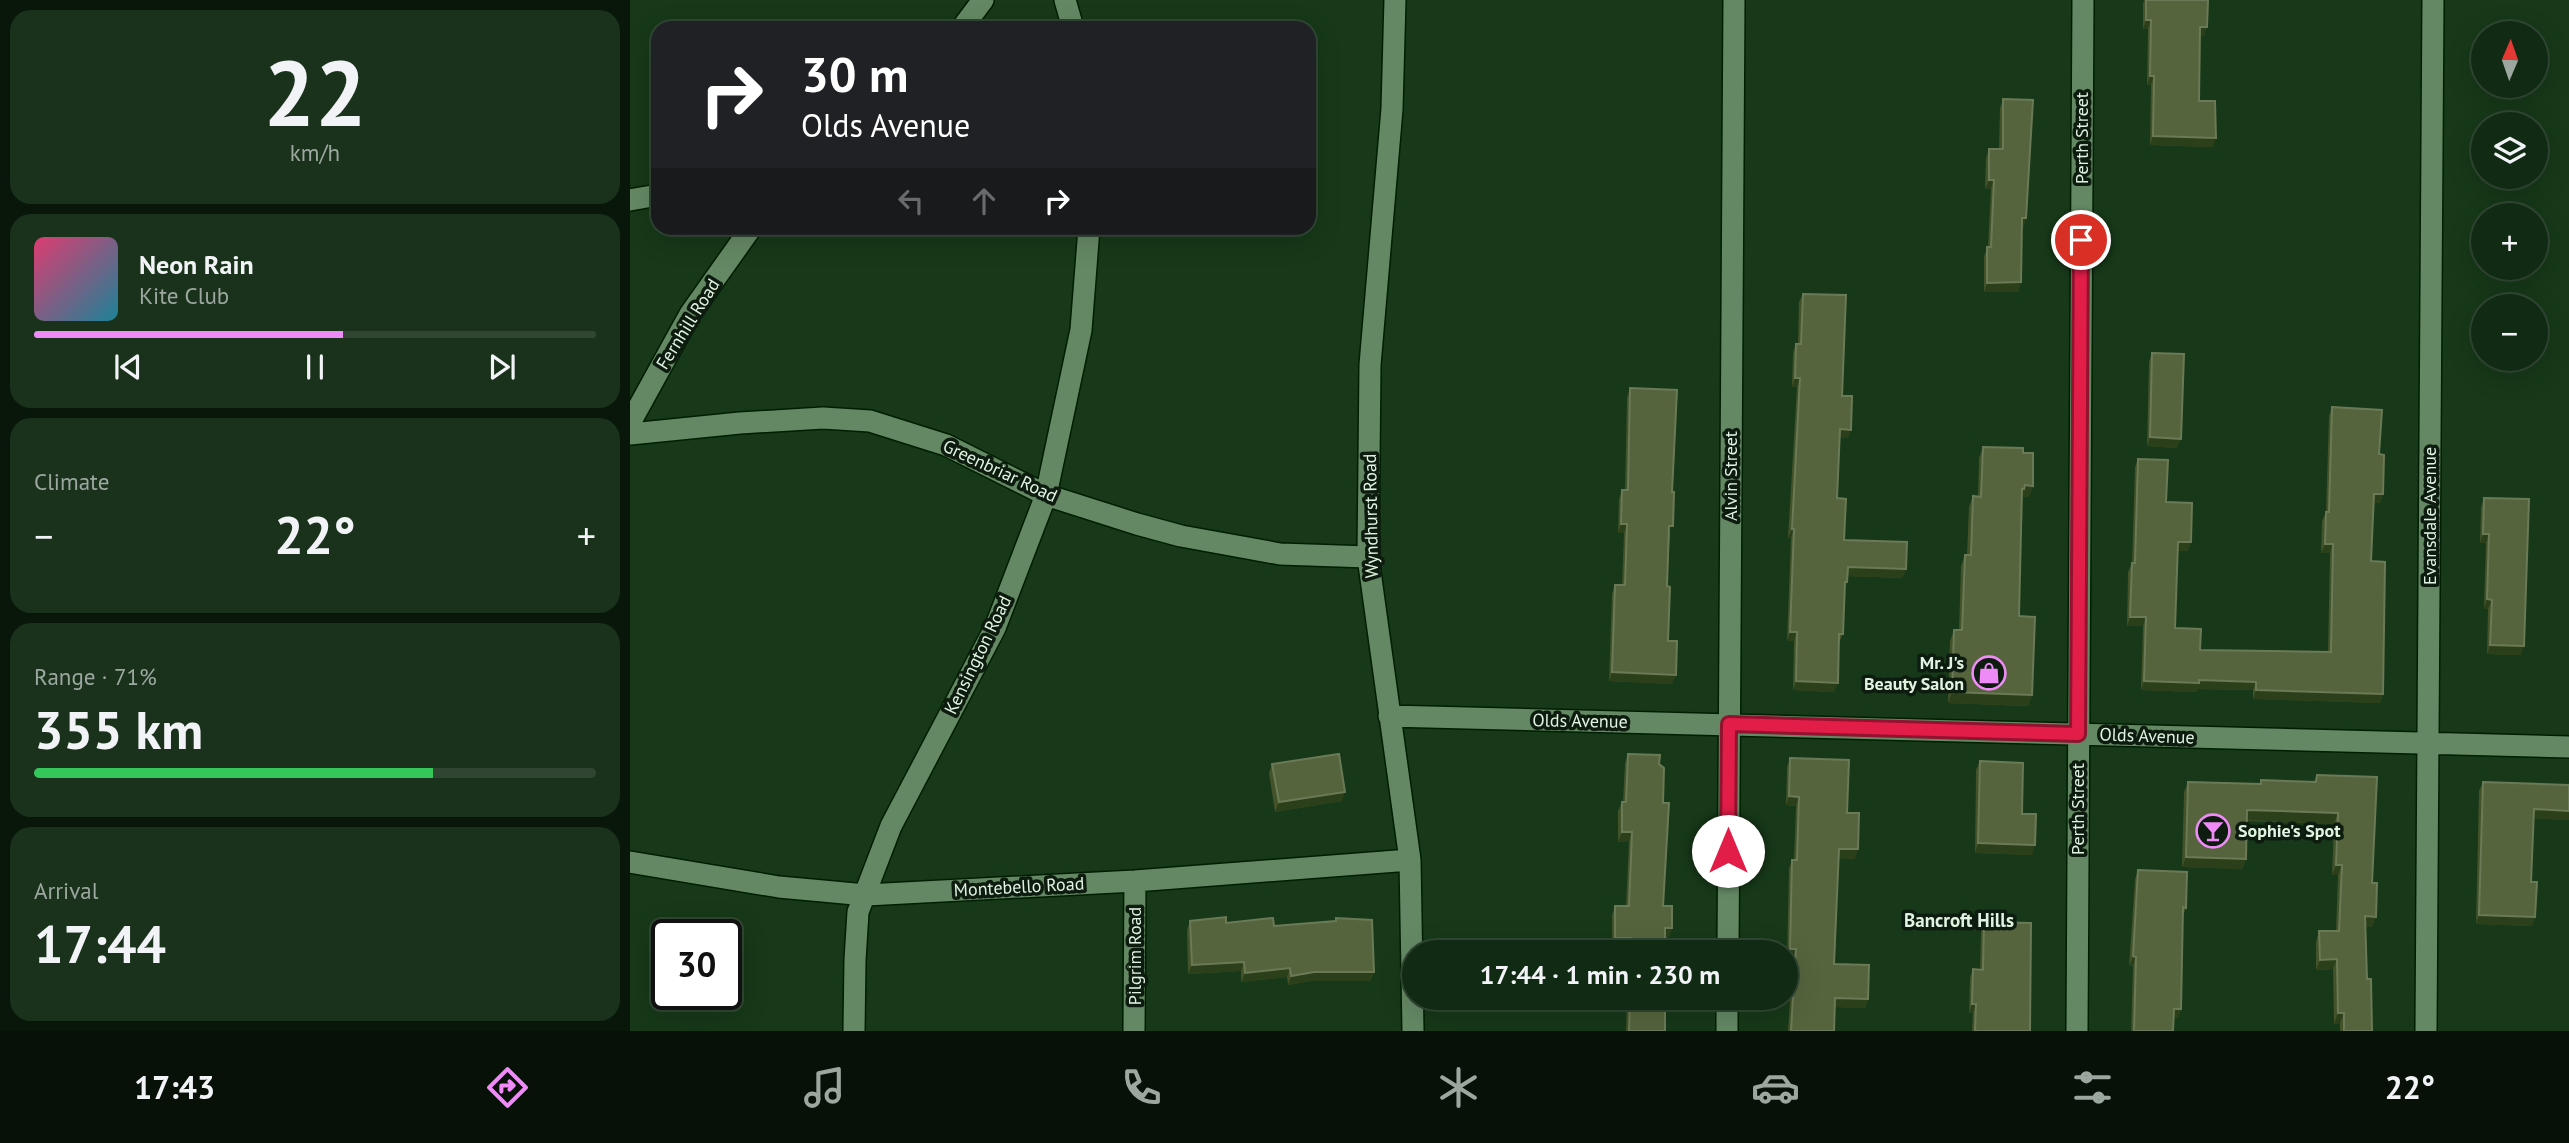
<!DOCTYPE html>
<html lang="en">
<head>
<meta charset="utf-8">
<style>
	:root { --surface:#112a13; --page:#1a321c; --text:#f1f3f6; --muted:#9ca7a0; --line:#304633; --accent:#ef8bf6 }
	body { margin:0; font-family:"PT Sans",sans-serif; background:var(--page); color:var(--text); height:100vh; display:flex; flex-direction:column; font-size:26px; white-space:nowrap }
	* { box-sizing:border-box; margin:0 }
	p { font-size:23px; color:var(--muted) }
	.icon { flex:none; width:38px; height:38px; fill:none; stroke:currentColor; stroke-width:2; stroke-linecap:round; stroke-linejoin:round }
	.map { position:relative; flex:1; overflow:hidden }
	.drawer { display:flex; flex-direction:column; gap:10px; padding:10px; background:#09170a; width:630px }
	.drawer>* { flex:none }
	.guide { position:absolute; left:21px; top:21px; width:665px; height:214px; border-radius:21px; box-shadow:0 7px 28px #0002,0 0 0 2px var(--line); background:#202124; color:#fff; overflow:hidden }
	.needle { width:46px; rotate:2deg }
	.fabs { position:absolute; left:1841px; top:21px; display:grid; gap:14px }
	.fabs a { display:grid; place-items:center; width:77px; height:77px; border-radius:50%; background:var(--surface); box-shadow:0 7px 28px #0002,0 0 0 2px var(--line); font-size:35px }
	.speed { position:absolute; left:21px; top:919px; display:flex; gap:14px; font-size:35px; font-weight:700; text-align:center }
	.speed>* { display:grid; place-content:center; width:91px; height:91px; border-radius:50%; background:var(--surface); box-shadow:0 7px 28px #0002,0 0 0 2px var(--line); line-height:1 }
	.speed .limit { border:4px solid #111; border-radius:10px; background:#fff; color:#111 }
	.pin { position:absolute; display:grid; place-items:center; width:60px; height:60px; color:#fff; margin:-30px; border:4px solid #fff; border-radius:50%; box-shadow:0 2px 7px #0007 }
	.me { position:absolute; width:77px; margin:-38px; rotate:0deg; stroke-linejoin:round; filter:drop-shadow(0 0 5px #0008) }
	.turn { display:flex; align-items:center; gap:24px; height:147px; padding:0 35px; font-size:32px }
	.turn .icon { width:91px; height:91px; stroke-width:2.5 }
	.turn b { display:block; font-size:49px; line-height:60px }
	.lanes { display:flex; align-items:center; height:66px; padding:0 35px; background:#0003; justify-content:center; gap:35px; direction:ltr }
	.lanes .off { opacity:.35 }
	.big { font-size:52px; font-weight:600; line-height:1.1 }
	.drawer .tile { flex:1; display:flex; flex-direction:column; justify-content:center; gap:10px; min-width:0; padding:0 24px; border-radius:21px; background:var(--page) }
	.drawer .dial { align-items:center; gap:0 }
	.dial b { font-size:91px; line-height:1 }
	.song { display:flex; align-items:center; gap:21px }
	.cover { width:84px; height:84px; border-radius:10px; background:linear-gradient(135deg,hsl(340 70% 55%),hsl(190 70% 35%)) }
	.played { height:7px; border-radius:4px; background:linear-gradient(90deg,var(--accent) 55%,var(--line) 55%) }
	.keys { display:flex; justify-content:space-around; direction:ltr }
	.heat { display:flex; justify-content:space-between; align-items:center; font-size:38px; direction:ltr }
	.charge { height:10px; border-radius:5px; background:linear-gradient(90deg,#34c759 71%,var(--line) 0) }
	.trip { position:absolute; left:772px; top:940px; width:396px; height:70px; border-radius:35px; background:var(--surface); box-shadow:0 7px 28px #0002,0 0 0 2px var(--line); font-weight:600; line-height:70px; text-align:center }
	.dock { display:flex; height:112px; justify-content:space-around; align-items:center; background:#071108; color:var(--muted) }
	.dock .icon { width:49px; height:49px }
	.dock .on { color:var(--accent) }
	.dock b { font-size:32px; color:var(--text) }
	main { display:flex; flex:1; min-height:0 }
	.map>svg:first-child { display:block }
	.lines { fill:none; stroke-linecap:round; stroke-linejoin:round }
	.street-casing { stroke:#001f02; stroke-width:24 }
	.street { stroke:#648864; stroke-width:21 }
	.wall { fill:#445229 }
	.shaded-wall { fill:#2b401a }
	.building { fill:#55643d; stroke:#6b7a56; stroke-width:2 }
	.route-casing { stroke:#92132f; stroke-width:18 }
	.route { stroke:#e11d48; stroke-width:12 }
	.labels { text-anchor:middle; stroke-width:7; stroke-linejoin:round; paint-order:stroke }
	.street-label { font-size:18px; fill:#e1f4e1; stroke:#0d1c0e }
	.poi-label { font-size:18px; font-weight:bold; fill:#e1f4e1; stroke:#0d1c0e; text-anchor:end }
	.neighbourhood-label { font-size:19px; font-weight:bold; fill:#e1f4e1; stroke:#0d1c0e }
</style>
</head>
<body>
<main>
<section class="drawer">
<div class="tile dial"><b>22</b><p>km/h</p></div>
<div class="tile">
<div class="song"><i class="cover"></i><div><b>Neon Rain</b><p>Kite Club</p></div></div>
<div class="played"></div>
<div class="keys"><svg class="icon" aria-label="previous" viewBox="0 0 24 24"><path d="M18 5L8 12l10 7zM5 5v14"/></svg><svg class="icon" aria-label="pause" viewBox="0 0 24 24"><path d="M8 5v14M16 5v14"/></svg><svg class="icon" aria-label="next" viewBox="0 0 24 24"><path d="M6 5l10 7-10 7zM19 5v14"/></svg></div>
</div>
<div class="tile"><p>Climate</p>
<div class="heat"><a>−</a><b class="big">22°</b><a>+</a></div>
</div>
<div class="tile"><p>Range · 71%</p><b class="big">355 km</b><div class="charge"></div></div>
<div class="tile"><p>Arrival</p><b class="big">17:44</b></div>
</section>
<div class="map">
<svg width="1939" height="1031" viewBox="0 0 1939 1031">
	<rect width="100%" height="100%" fill="#173819"/>
	<g class="lines">
		<defs>
			<path id="street" d="M435,0L443,28
				M765,0L762,109L740,365L738,557L780,860L783,1031
				M332,28L353,0
				M0,200L28,195
				M0,423L60,314L121,228
				M0,434L110,423L193,418L240,421L316,445L416,495L507,524L551,536L650,554L738,557
				M759,716L1939,747
				M0,862L149,887L236,895L505,881L780,860
				M1098,952L1104,0
				M224,1031L225,960L228,912L261,826L365,628L416,495L451,330L459,228
				M504,1031L505,881
				M1097,1031V998
				M1447,1031L1453,0
				M1796,1031L1803,0"/>
		</defs>
		<use href="#street" class="street-casing"/>
		<use href="#street" class="street"/>
	</g>
	<path class="wall" d="M1514,0H1578L1574,36H1570L1569,101L1583,147L1520,145L1521,85H1517L1518,29H1513V4Z
		M1373,99L1396,218L1393,228H1392L1391,282L1388,292H1354V256L1358,247L1361,189H1355L1356,158L1359,149H1369L1370,108Z
		M1173,294L1212,396L1218,438H1210L1207,498L1214,540L1276,569L1272,578L1218,576L1214,590L1213,634L1209,643L1204,692L1163,690L1164,641H1157L1161,538H1158L1167,387H1162L1163,353L1166,344H1168L1169,302Z
		M1522,353L1547,448L1517,446L1519,362Z
		M1000,388L1040,535L1037,586L1038,641L1042,684L979,681L982,594L985,585H992L994,533H988L989,499L992,490H995L997,398Z
		M1702,407L1749,454L1753,494L1750,503H1743L1741,561L1753,694L1750,703L1623,699V690L1567,689L1566,692L1511,690L1513,626H1497L1498,572L1502,563L1505,467L1508,459L1536,502L1558,551H1548L1545,628L1570,650L1698,652L1700,553H1691L1692,521L1696,512L1699,416Z
		M1353,447L1393,453L1403,486L1399,497L1392,496L1389,616L1402,695L1398,706L1318,703L1320,641L1324,630H1329L1331,566L1335,555H1337L1339,507L1343,496L1348,497L1349,458Z
		M1854,498L1891,655L1857,654L1858,609L1854,608L1856,543H1850L1851,507Z
		M998,754L1029,764L1033,803V906L1042,928L1039,937L1035,938V952H998V947H982V915L985,906H996L999,841L988,842V811L992,802H993L995,763Z
		M1160,758L1217,813L1225,859L1209,858L1204,964L1238,999L1235,1008L1205,1007L1204,1031H1158L1163,958H1157L1159,869L1162,860H1164L1166,806L1156,805L1157,767Z
		M1350,761L1402,855L1345,853L1346,770Z
		M642,764L712,801L645,812L639,773Z
		M1687,775L1747,777L1742,883L1746,917L1742,927H1735L1737,979L1742,1031H1710V1023L1704,1024L1703,969L1686,970V942L1689,931H1706L1708,875H1702L1704,824L1617,821L1616,859L1612,869L1552,867L1554,792L1558,782L1630,784L1631,780L1684,782Z
		M1853,782L1938,785L1939,783V820L1903,818L1901,882L1905,917L1902,926L1846,924L1849,791Z
		M1508,870L1556,908L1553,916L1551,1009L1548,1018H1544L1543,1031H1501L1503,966H1499L1505,879Z
		M706,918L744,972L740,981H681L658,985L657,977L611,982V971L558,974L557,930L560,921L644,926L704,921Z
		M1354,922L1400,1031H1342L1343,1013H1339L1340,978L1343,969L1350,970L1351,931Z
		M997,998H1035V1031H996Z"/>
	<path class="shaded-wall" d="M1516,20H1521L1518,29H1513Z
		M1570,27H1577L1574,36H1567Z
		M1520,76H1524L1521,85H1517Z
		M1523,136L1586,138L1583,147L1520,145Z
		M1359,180H1364L1361,189H1355Z
		M1392,218H1396L1393,228L1388,227Z
		M1391,282L1388,292H1354L1357,283Z
		M1165,378H1170L1167,387H1162Z
		M1210,429L1221,430L1218,438H1207Z
		M1520,437L1551,439L1547,448L1517,446Z
		M1395,485L1403,486L1399,497L1392,496L1388,500Z
		M1744,494H1753L1750,503H1741Z
		M991,524H997L994,533H988Z
		M1162,529H1164L1161,538H1158Z
		M1853,534H1859L1856,543H1850Z
		M1548,542H1561L1558,551H1545Z
		M1695,544H1703L1700,553H1691Z
		M1218,567L1276,569L1272,578L1215,576Z
		M1857,599L1862,600L1858,609L1854,608Z
		M1500,617H1516L1513,626H1497Z
		M1160,632H1167L1164,641H1157Z
		M1860,645L1894,646L1891,655L1857,654Z
		M982,672L1046,675L1042,684L979,681Z
		M1569,680L1626,682L1623,690L1567,689L1566,692L1511,690L1514,681Z
		M1166,681L1208,683L1204,692L1163,690Z
		M1626,690L1753,694L1750,703L1623,699Z
		M1322,692L1402,695L1398,706L1318,703Z
		M715,792L712,801L645,812L649,802Z
		M1159,796L1169,797L1166,806L1156,805Z
		M1904,809L1939,811V820L1900,818Z
		M1617,810L1708,813L1704,824L1613,820Z
		M992,832H1002L999,841L988,842Z
		M1348,843L1405,845L1402,855L1345,853Z
		M1209,849H1228L1225,859L1206,858Z
		M1556,857L1616,859L1612,869L1552,867Z
		M1706,865H1712L1708,875H1702Z
		M1849,915L1905,917L1902,926L1846,924Z
		M1735,916L1746,917L1742,927H1731Z
		M1035,928H1042L1039,937L1032,938Z
		M985,938H1001L998,947H982Z
		M1160,949H1166L1163,958H1157Z
		M1503,956L1506,957L1503,966H1499Z
		M1707,959L1703,969L1686,970L1690,960Z
		M614,962L611,971L558,974L562,965Z
		M660,968L657,977L611,982L615,973Z
		M684,972H744L740,981H681L658,985L661,976Z
		M1205,998L1238,999L1235,1008L1202,1007Z
		M1342,1004H1346L1343,1013H1339Z
		M1544,1009H1551L1548,1018H1540Z
		M1708,1013H1714L1710,1023L1704,1024Z"/>
	<path class="building" d="M1516,0H1578L1577,27H1570L1569,101H1585L1586,138L1523,136L1524,76H1520L1521,20H1516Z
		M1373,99L1403,100L1396,218H1392L1391,282L1357,283V247H1361L1364,180H1359V149H1373Z
		M1173,294L1216,295L1212,396H1222L1221,430L1210,429L1207,498L1216,499L1214,540L1277,542L1276,569L1218,567L1217,582H1215L1213,634H1209L1208,683L1166,681L1167,632H1160L1164,529H1162L1170,378H1165L1166,344H1171Z
		M1522,353L1554,354L1551,439L1520,437Z
		M1000,388L1047,390L1042,492H1044L1043,526H1039L1037,586L1040,587L1038,641H1047L1046,675L982,672L985,585H995L997,524H991L992,490H998Z
		M1702,407L1752,410L1749,454L1754,455L1753,494H1744L1741,561L1755,562L1753,694L1626,690V682L1569,680V683L1514,681L1516,617H1500L1502,563H1505L1508,459L1538,460L1536,502L1562,503L1561,542H1548L1545,628L1571,629L1570,650L1701,652L1703,544H1695L1696,512H1699Z
		M1353,447L1393,448V453H1403V486L1395,485L1394,489H1392L1389,616L1405,617L1402,695L1322,692L1324,630H1332L1335,555H1341L1343,496L1351,497Z
		M1854,498L1899,499L1894,646L1860,645L1862,600L1857,599L1859,534H1853Z
		M709,754L715,792L649,802L642,764Z
		M998,754L1030,755L1029,764L1034,768L1033,803H1039L1033,906H1042V928H1035V952H1001V938H985V906H999L1002,832H992V802H996Z
		M1160,758L1219,760L1217,813H1229L1228,849H1209L1204,964L1239,965L1238,999L1205,998L1204,1031H1161L1166,949H1160L1162,860H1167L1169,797L1159,796Z
		M1350,761L1393,763L1392,814H1406L1405,845L1348,843Z
		M1687,775L1747,777L1742,883H1747L1746,917L1735,916L1737,979H1741L1742,1031H1714V1013H1708L1707,959L1690,960L1689,931H1709L1712,865H1706L1708,813L1617,810L1616,859L1556,857L1558,782L1631,784V780L1686,782Z
		M1853,782L1939,785V811L1904,809L1901,882H1907L1905,917L1849,915Z
		M1508,870L1557,872L1556,908L1553,907L1551,1009H1544L1543,1031H1504L1506,957L1503,956Z
		M596,917V923L643,918L644,926L706,921V918L742,920L744,972H684L661,976L660,968L615,973L614,962L562,965L560,921Z
		M1354,922L1401,923L1400,1031H1345L1346,1004H1342L1343,969L1353,970Z
		M1000,998H1035V1031H999Z"/>
	<g class="lines">
		<defs>
			<path id="route" d="M1098,851L1099,724L1448,734L1451,240"/>
		</defs>
		<use href="#route" class="route-casing"/>
		<use href="#route" class="route"/>
	</g>
	<defs>
		<symbol id="shop-ring" viewBox="-11 -11 22 22"><circle r="9.5" fill="#0d1c0e" stroke="#ef8bf6" stroke-width="1.5"/><path d="M-5-2.5h2.3a2.7 3.5 0 0 1 5.4 0H5L5.5 6h-11ZM-1.5-2.5h3a1.5 2.3 0 0 0-3 0Z" fill="#ef8bf6"/></symbol>
		<symbol id="bar-ring" viewBox="-11 -11 22 22"><circle r="9.5" fill="#0d1c0e" stroke="#ef8bf6" stroke-width="1.5"/><path d="M-6-5H6L.8 .8V4.5H3.5V6h-7V4.5H-.8V.8Z" fill="#ef8bf6"/></symbol>
	</defs>
	<g fill-rule="evenodd">
		<use href="#shop-ring" x="1340" y="654" width="38" height="38"/>
		<use href="#bar-ring" x="1564" y="812" width="38" height="38"/>
	</g>
	<g class="labels">
		<g class="street-label">
			<text transform="translate(1452 138) rotate(-90)" y="6">Perth Street</text>
			<text transform="translate(58 324) rotate(-58)" y="6">Fernhill Road</text>
			<text transform="translate(370 471) rotate(25)" y="6">Greenbriar Road</text>
			<text transform="translate(1101 476) rotate(-90)" y="6">Alvin Street</text>
			<text transform="translate(741 516) rotate(-91)" y="6">Wyndhurst Road</text>
			<text transform="translate(1800 516) rotate(-90)" y="6">Evansdale Avenue</text>
			<text transform="translate(348 655) rotate(-64)" y="6">Kensington Road</text>
			<text transform="translate(950 721) rotate(1)" y="6">Olds Avenue</text>
			<text transform="translate(1517 736) rotate(2)" y="6">Olds Avenue</text>
			<text transform="translate(1448 809) rotate(-90)" y="6">Perth Street</text>
			<text transform="translate(389 887) rotate(-3)" y="6">Montebello Road</text>
			<text transform="translate(505 956) rotate(-90)" y="6">Pilgrim Road</text>
		</g>
		<g class="poi-label">
			<text x="1334" y="669">Mr. J's<tspan x="1334" dy="21">Beauty Salon</tspan></text>
			<text x="1608" y="837" text-anchor="start">Sophie's Spot</text>
		</g>
		<g class="neighbourhood-label">
			<text x="1329" y="927">Bancroft Hills</text>
		</g>
	</g>
</svg>
<div class="fabs">
<a><svg class="needle" viewBox="-14 -14 28 28"><path d="M0-13l5 13h-10z" fill="#e53935"/><path d="M0 13l5-13h-10z" fill="#9ca7a0"/></svg></a>
<a><svg class="icon" aria-label="layers" viewBox="0 0 24 24"><path d="M12 4l9 5-9 5-9-5zM3 14l9 5 9-5"/></svg></a>
<a>+</a>
<a>−</a>
</div>
<div class="speed"><div class="limit">30</div></div>
<div class="pin" style="left:1451px;top:240px;background:#d93025"><svg class="icon" aria-label="arrive" viewBox="0 0 24 24"><path d="M6 21V4h12l-3 4 3 4H6"/></svg></div>
<svg class="me" style="left:1098px;top:851px" viewBox="-20 -20 40 40"><circle r="19" fill="#fff"/><path d="M0-13L10 11 0 6-10 11z" fill="#e11d48"/></svg>
<div class="trip">17:44 · 1 min · 230 m</div>
<div class="guide">
<div class="turn"><svg class="icon" aria-label="right" viewBox="0 0 24 24"><path d="M7 20v-9h11M14 6l5 5-5 5"/></svg><div><b>30 m</b>Olds Avenue</div></div>
<div class="lanes"><svg class="icon off" aria-label="left" viewBox="0 0 24 24"><path d="M17 20v-9H6M10 6l-5 5 5 5"/></svg><svg class="icon off" aria-label="ahead" viewBox="0 0 24 24"><path d="M12 20V5M6 11l6-6 6 6"/></svg><svg class="icon" aria-label="right" viewBox="0 0 24 24"><path d="M7 20v-9h11M14 6l5 5-5 5"/></svg></div>
</div>
</div>
</main>
<nav class="dock">
<b>17:43</b>
<svg class="icon on" aria-label="directions" viewBox="0 0 24 24"><path d="M12 3l9 9-9 9-9-9zM9 14v-3h6M13 9l2 2-2 2"/></svg>
<svg class="icon" aria-label="music" viewBox="0 0 24 24"><path d="M9 18V5l10-2v13"/><circle cx="6" cy="18" r="3"/><circle cx="16" cy="16" r="3"/></svg>
<svg class="icon" aria-label="phone" viewBox="0 0 24 24"><path d="M5 4h4l2 5-3 2q2 4 5 5l2-3 5 2v4C11 20 4 13 5 4z"/></svg>
<svg class="icon" aria-label="climate" viewBox="0 0 24 24"><path d="M12 3v18M4 7l16 10M4 17L20 7"/></svg>
<svg class="icon" aria-label="car" viewBox="0 0 24 24"><path d="M5 17H2v-5l4-1 3-4h7l3 4 3 1v5h-3M9 17h6M6 11h13"/><circle cx="7" cy="17" r="2"/><circle cx="17" cy="17" r="2"/></svg>
<svg class="icon" aria-label="filters" viewBox="0 0 24 24"><path d="M4 7h16M4 17h16"/><circle cx="9" cy="7" r="2"/><circle cx="15" cy="17" r="2"/></svg>
<b>22°</b>
</nav>
</body>
</html>
